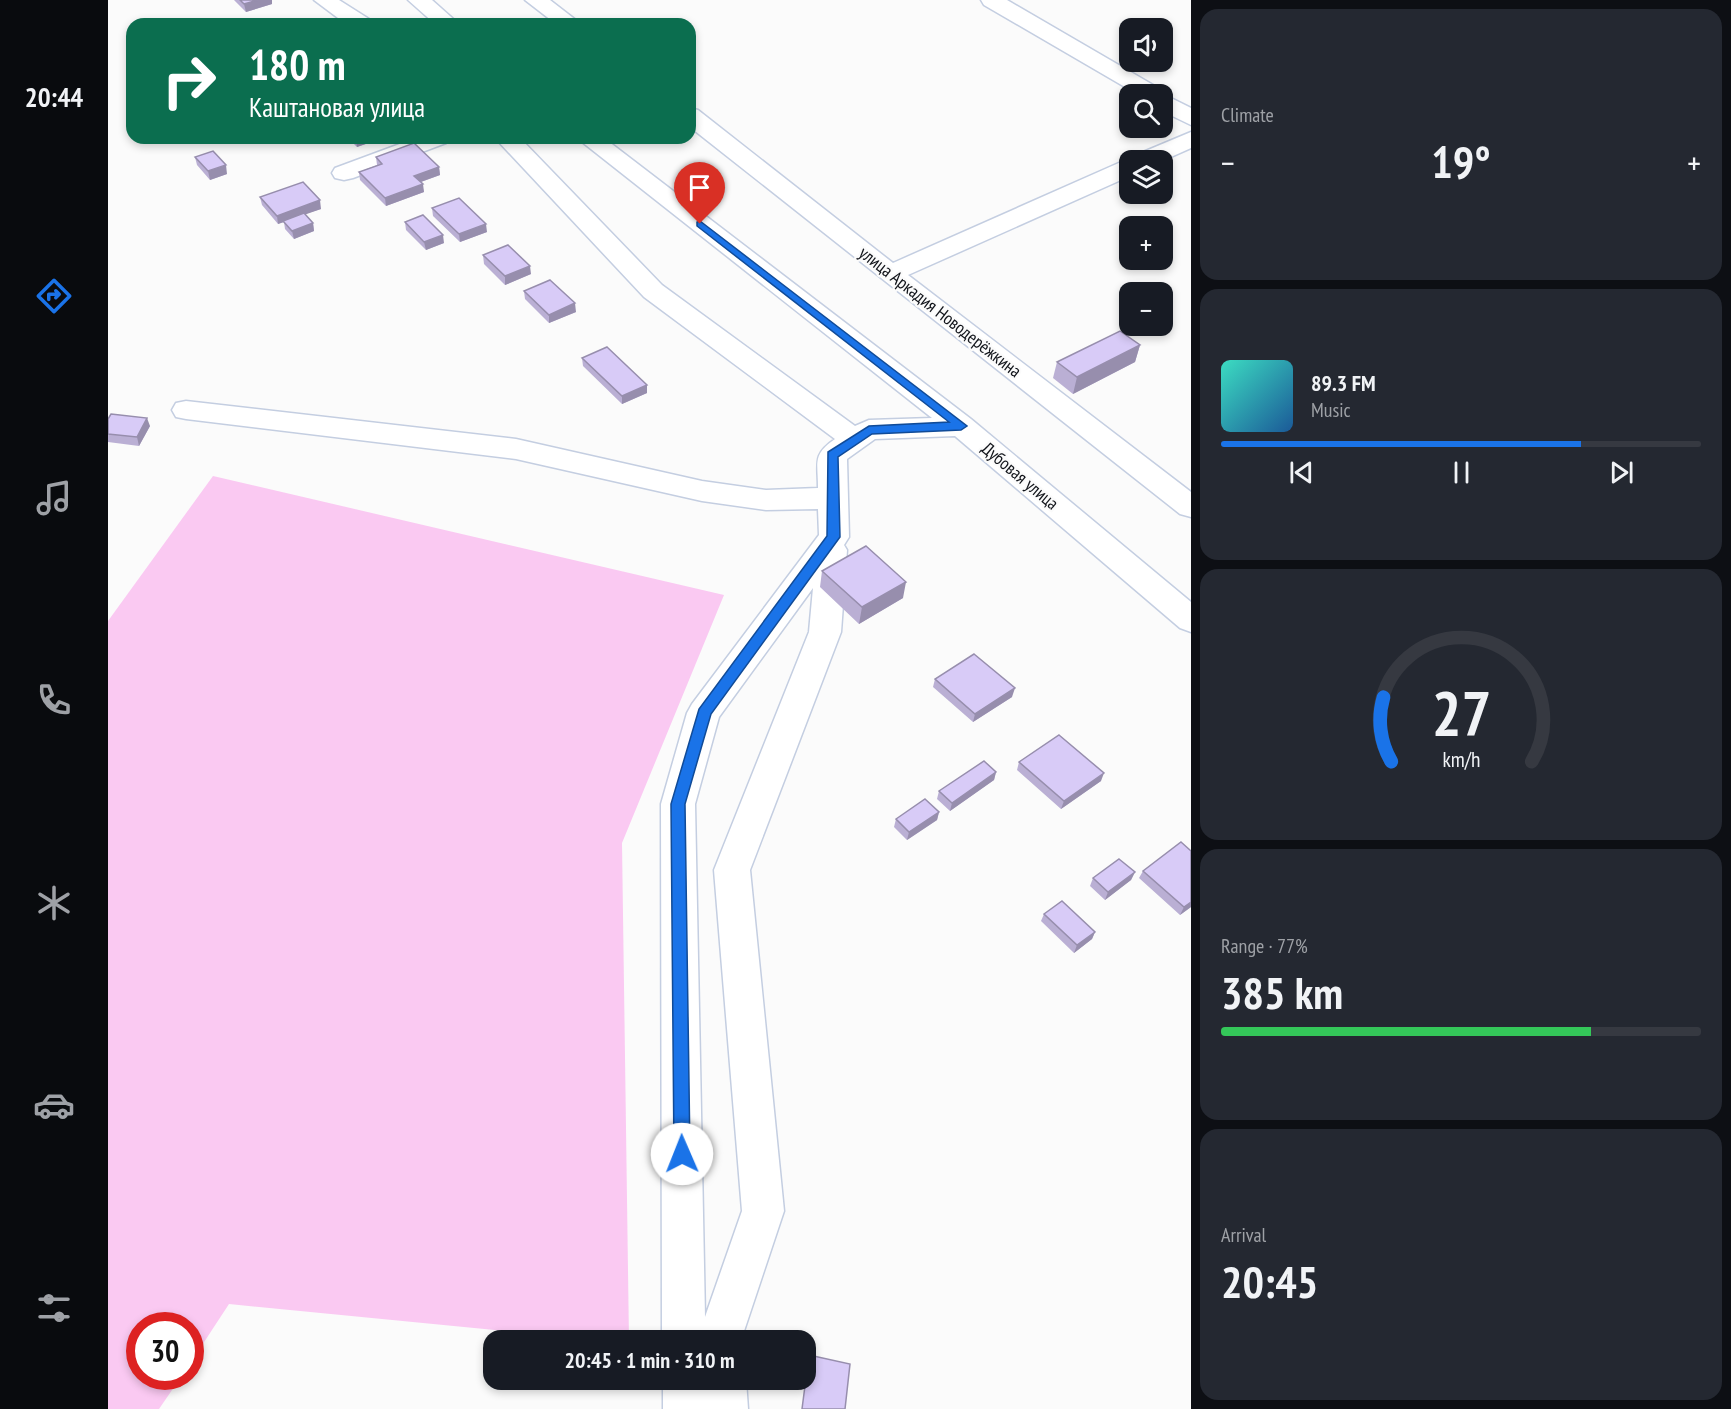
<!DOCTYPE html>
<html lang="en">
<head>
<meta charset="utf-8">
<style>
	:root { --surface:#171b24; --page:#242831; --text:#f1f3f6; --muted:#9ea1a6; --line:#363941; --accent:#1a73e8 }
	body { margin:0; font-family:"PT Sans Narrow",sans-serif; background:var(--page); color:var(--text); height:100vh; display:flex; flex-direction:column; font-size:22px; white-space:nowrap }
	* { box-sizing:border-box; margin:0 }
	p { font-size:20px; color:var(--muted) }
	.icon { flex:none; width:33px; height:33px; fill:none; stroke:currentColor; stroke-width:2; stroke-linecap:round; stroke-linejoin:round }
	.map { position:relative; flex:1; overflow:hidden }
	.panel { display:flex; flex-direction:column; gap:9px; padding:9px; background:#0d0f14; width:540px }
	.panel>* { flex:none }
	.top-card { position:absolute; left:18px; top:18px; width:570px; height:126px; border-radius:18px; box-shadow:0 3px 9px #0003; background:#0b6e4f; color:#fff; overflow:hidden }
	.fabs { position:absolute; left:1011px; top:18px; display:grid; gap:12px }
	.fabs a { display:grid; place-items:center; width:54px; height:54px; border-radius:12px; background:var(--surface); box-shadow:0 3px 9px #0003; font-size:30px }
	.speed { position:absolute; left:18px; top:1312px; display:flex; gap:12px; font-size:30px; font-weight:700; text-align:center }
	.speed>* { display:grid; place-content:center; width:78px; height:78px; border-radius:50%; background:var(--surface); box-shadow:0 3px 9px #0003; line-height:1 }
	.speed .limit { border:9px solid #d22; background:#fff; color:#111 }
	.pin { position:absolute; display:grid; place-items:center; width:51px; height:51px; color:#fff; margin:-62px -26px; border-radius:50% 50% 50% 0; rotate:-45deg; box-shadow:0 0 6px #0007 }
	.pin .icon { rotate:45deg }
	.me { position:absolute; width:66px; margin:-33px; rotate:359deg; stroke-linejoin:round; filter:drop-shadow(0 0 4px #0008) }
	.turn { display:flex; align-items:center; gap:21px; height:126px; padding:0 24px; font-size:27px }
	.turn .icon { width:78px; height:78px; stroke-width:2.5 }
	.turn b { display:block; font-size:42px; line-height:51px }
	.big { font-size:45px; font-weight:700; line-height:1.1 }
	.panel .tile { flex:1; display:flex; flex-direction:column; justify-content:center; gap:9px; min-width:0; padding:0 21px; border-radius:18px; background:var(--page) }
	.panel .dial { align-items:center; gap:0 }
	.dial svg { height:156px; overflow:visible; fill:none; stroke:var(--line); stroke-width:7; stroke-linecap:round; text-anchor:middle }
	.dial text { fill:var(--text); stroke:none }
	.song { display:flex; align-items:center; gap:18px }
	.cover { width:72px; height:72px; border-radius:9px; background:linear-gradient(135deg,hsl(170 70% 55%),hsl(210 70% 35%)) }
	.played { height:6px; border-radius:3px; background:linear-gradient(90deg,var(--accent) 75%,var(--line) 75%) }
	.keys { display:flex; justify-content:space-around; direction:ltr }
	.heat { display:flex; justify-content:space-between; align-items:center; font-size:33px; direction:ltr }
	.charge { height:9px; border-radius:4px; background:linear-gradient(90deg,#34c759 77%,var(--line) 0) }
	.trip { position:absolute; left:375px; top:1330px; width:333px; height:60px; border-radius:18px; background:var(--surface); box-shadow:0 3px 9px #0003; font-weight:700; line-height:60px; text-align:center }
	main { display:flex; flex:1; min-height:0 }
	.tabs { display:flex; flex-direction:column; width:108px; justify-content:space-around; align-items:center; background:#090b0e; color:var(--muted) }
	.tabs .icon { width:42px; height:42px }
	.tabs .current { color:var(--accent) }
	.tabs b { font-size:27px; color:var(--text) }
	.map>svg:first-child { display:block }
	.green { fill:#fac9f2 }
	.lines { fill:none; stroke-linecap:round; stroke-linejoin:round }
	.minor-casing { stroke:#c4cee1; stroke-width:3 }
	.minor { fill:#fff; fill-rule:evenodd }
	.wall { fill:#baafd4 }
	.shaded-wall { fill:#978ead }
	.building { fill:#d8cbf7; stroke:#978ead; stroke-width:1.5 }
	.route { fill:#1a73e8; stroke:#114b97; stroke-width:1.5 }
	.labels { text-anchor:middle; stroke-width:4.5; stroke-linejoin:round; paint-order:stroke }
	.street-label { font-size:18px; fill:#101319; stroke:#fbfbfb }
</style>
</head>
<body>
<main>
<nav class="tabs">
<b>20:44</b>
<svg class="icon current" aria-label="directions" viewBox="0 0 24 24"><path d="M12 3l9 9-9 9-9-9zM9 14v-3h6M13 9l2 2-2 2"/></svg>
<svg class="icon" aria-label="music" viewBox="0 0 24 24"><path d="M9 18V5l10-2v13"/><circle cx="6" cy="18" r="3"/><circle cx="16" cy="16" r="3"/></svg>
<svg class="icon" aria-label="phone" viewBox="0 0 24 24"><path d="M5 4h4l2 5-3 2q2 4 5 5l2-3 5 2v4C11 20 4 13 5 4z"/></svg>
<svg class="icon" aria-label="climate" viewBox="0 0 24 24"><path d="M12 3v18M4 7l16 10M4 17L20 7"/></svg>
<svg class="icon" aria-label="car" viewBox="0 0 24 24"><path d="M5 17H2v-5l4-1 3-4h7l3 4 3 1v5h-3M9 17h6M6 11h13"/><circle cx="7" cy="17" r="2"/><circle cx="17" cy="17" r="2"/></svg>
<svg class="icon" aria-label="filters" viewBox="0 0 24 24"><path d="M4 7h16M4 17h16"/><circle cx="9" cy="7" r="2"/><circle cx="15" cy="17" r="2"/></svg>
</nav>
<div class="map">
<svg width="1083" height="1409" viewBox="0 0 1083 1409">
	<rect width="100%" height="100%" fill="#fbfbfb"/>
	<path class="green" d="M105,476L616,595L514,843L521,1341H498L121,1304L83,1362L82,1326H32V1377H73L51,1409H0V621Z"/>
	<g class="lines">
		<defs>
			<path id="minor" d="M206,0H231L261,19L264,24H238Z
				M300,0H324L351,24H327Z
				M417,0H442L473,24H448Z
				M873,0H899L1052,89L1055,94L1083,108V125L1054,111V94H1029L876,5Z
				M582,108L590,110L785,263L1013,162L1024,160L1028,155L1083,132V148L1054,161L1022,160V176L800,275L1083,492V517L1072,514L582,127Z
				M308,138H342L338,143L245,178L236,180L227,178L224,173L227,168Z
				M387,138H412L554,285L747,426L761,420L824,418L469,138H496L863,419L1083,602V632L1072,628L847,436L767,439L739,459L741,537L736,545L739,550L733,632L642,870L676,1211L635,1334L636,1341H554L553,804L579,713L584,704L711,535L710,509L658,510L594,501L408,459L78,419L68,417L64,410L68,403L78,401L408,439L594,481L658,490L710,488C710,462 704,455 727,439L536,297ZM705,588L701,632L606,870L634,1211L597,1317L587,804L611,717Z
				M555,1380H638L640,1409H555Z"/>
		</defs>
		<use href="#minor" class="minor-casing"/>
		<use href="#minor" class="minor"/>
	</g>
	<path class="wall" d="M126,0H164V4L138,12Z
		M240,138H275L249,147Z
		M87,157L119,174L102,180L89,165Z
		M268,157L331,167L332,175L313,182L316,192L278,206L252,180L251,172L269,165Z
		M152,197L213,209L197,214L205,223L206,231L186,239L177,229L176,222L170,224L154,205Z
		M324,208L379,232L352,242L325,216Z
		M297,222L336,243L318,250L298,230Z
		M375,255L423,274L397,285L376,264Z
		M416,291L468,312L441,323L417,299Z
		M1032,345L1027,362L965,394L945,378L949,362Z
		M474,358L539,385V393L514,404L475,366Z
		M0,419L42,426L31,446L0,442Z
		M714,571L795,598L751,624L712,587Z
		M827,679L904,697L865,722L825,687Z
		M911,762L993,781L953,809L909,770Z
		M888,772L886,780L842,811L829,799L831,791Z
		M831,812L829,820L799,840L786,827L788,819Z
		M1035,871L1083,907L1072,915L1031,878Z
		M1027,872L1023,880L997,900L982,886L985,878Z
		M936,914L987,932L984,939L966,953L933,921Z"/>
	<path class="shaded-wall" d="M150,0H164V4L138,12L136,4Z
		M249,138H275L249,147L248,139Z
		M118,165L119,174L102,180L100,171Z
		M331,167L332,175L307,184L306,176Z
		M315,184L316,192L278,206L277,198Z
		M212,200L213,209L170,224L169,216Z
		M205,223L206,231L186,239L184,231Z
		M378,224L379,232L352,242L351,234Z
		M335,235L336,243L318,250L316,242Z
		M422,266L423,274L397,285V276Z
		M467,303L468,312L441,323V315Z
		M1032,345L1027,362L965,394L969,377Z
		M539,385V393L514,404V396Z
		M39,418L42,426L31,446L29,437Z
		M798,582L795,598L751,624L754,607Z
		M907,688L904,697L865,722L867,714Z
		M888,772L886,780L842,811L844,803Z
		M996,773L993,781L953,809L956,801Z
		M831,812L829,820L799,840L801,832Z
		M1027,872L1023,880L997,900L1000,892Z
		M1083,902V907L1072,915L1076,907Z
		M987,932L984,939L966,953L969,945Z"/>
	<path class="building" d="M132,0H150L136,4Z
		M306,143L331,167L306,176L315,184L277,198L251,172L274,164L268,157Z
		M105,151L118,165L100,171L87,157Z
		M195,182L212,200L169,216L152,197Z
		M351,198L378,224L351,234L324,208Z
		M196,213L205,223L184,231L175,221Z
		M315,215L335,235L316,242L297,222Z
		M400,245L422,266L397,276L375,255Z
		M442,280L467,303L441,315L416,291Z
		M1012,331L1032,345L969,377L949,362Z
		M499,347L539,385L514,396L474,358Z
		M3,414L39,418L29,437L0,434V419Z
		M758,546L798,582L754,607L714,571Z
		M866,654L907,688L867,714L827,679Z
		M951,735L996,773L956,801L911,762Z
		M876,761L888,772L844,803L831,791Z
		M817,799L831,812L801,832L788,819Z
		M1073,842L1083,851V902L1076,907L1035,871Z
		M1011,859L1027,872L1000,892L985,878Z
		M954,901L987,932L969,945L936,914Z
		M701,1355L742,1364L737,1409H694Z"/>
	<path class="route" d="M592,221L859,426L853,430L764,434L730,457L732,537L603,714L577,804L582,1154L580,1160L574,1162L568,1160L566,1154L563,804L591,709L719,536L720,452L761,426L841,422L589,226V222Z"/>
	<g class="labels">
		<g class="street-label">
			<text transform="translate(832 312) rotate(38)" y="6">улица Аркадия Новодерёжкина</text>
			<text transform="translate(912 476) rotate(40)" y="6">Дубовая улица</text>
		</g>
	</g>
</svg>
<div class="fabs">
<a><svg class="icon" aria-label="sound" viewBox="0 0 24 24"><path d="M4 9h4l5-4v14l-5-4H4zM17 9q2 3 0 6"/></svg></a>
<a><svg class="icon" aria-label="search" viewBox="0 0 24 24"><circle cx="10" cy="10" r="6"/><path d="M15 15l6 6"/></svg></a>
<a><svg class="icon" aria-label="layers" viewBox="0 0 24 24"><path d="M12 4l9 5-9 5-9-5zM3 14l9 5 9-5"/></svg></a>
<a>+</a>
<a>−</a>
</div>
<div class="speed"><div class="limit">30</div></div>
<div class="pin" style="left:592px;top:224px;background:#d93025"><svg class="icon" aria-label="arrive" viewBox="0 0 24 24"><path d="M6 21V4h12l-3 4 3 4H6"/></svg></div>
<svg class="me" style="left:574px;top:1154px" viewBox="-20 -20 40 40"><circle r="19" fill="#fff"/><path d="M0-13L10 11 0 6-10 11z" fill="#1a73e8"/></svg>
<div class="trip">20:45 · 1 min · 310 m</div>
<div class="top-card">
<div class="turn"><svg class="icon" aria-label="right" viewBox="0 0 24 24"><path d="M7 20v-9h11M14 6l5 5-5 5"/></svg><div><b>180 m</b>Каштановая улица</div></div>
</div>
</div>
<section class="panel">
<div class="tile"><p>Climate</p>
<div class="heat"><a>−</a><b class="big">19°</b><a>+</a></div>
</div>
<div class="tile">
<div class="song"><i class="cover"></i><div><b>89.3 FM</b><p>Music</p></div></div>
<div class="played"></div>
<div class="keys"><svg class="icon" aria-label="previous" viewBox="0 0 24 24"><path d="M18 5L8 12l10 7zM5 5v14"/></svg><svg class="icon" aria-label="pause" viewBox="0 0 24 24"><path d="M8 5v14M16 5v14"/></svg><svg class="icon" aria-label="next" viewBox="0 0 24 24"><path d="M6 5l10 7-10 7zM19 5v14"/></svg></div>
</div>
<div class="tile dial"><svg viewBox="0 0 100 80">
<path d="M14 69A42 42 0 1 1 86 69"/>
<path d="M14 69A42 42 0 0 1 10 36" stroke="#1a73e8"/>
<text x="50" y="56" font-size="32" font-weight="700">27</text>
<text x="50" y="72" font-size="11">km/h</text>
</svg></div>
<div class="tile"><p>Range · 77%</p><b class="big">385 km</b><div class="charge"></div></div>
<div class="tile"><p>Arrival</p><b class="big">20:45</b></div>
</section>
</main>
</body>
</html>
